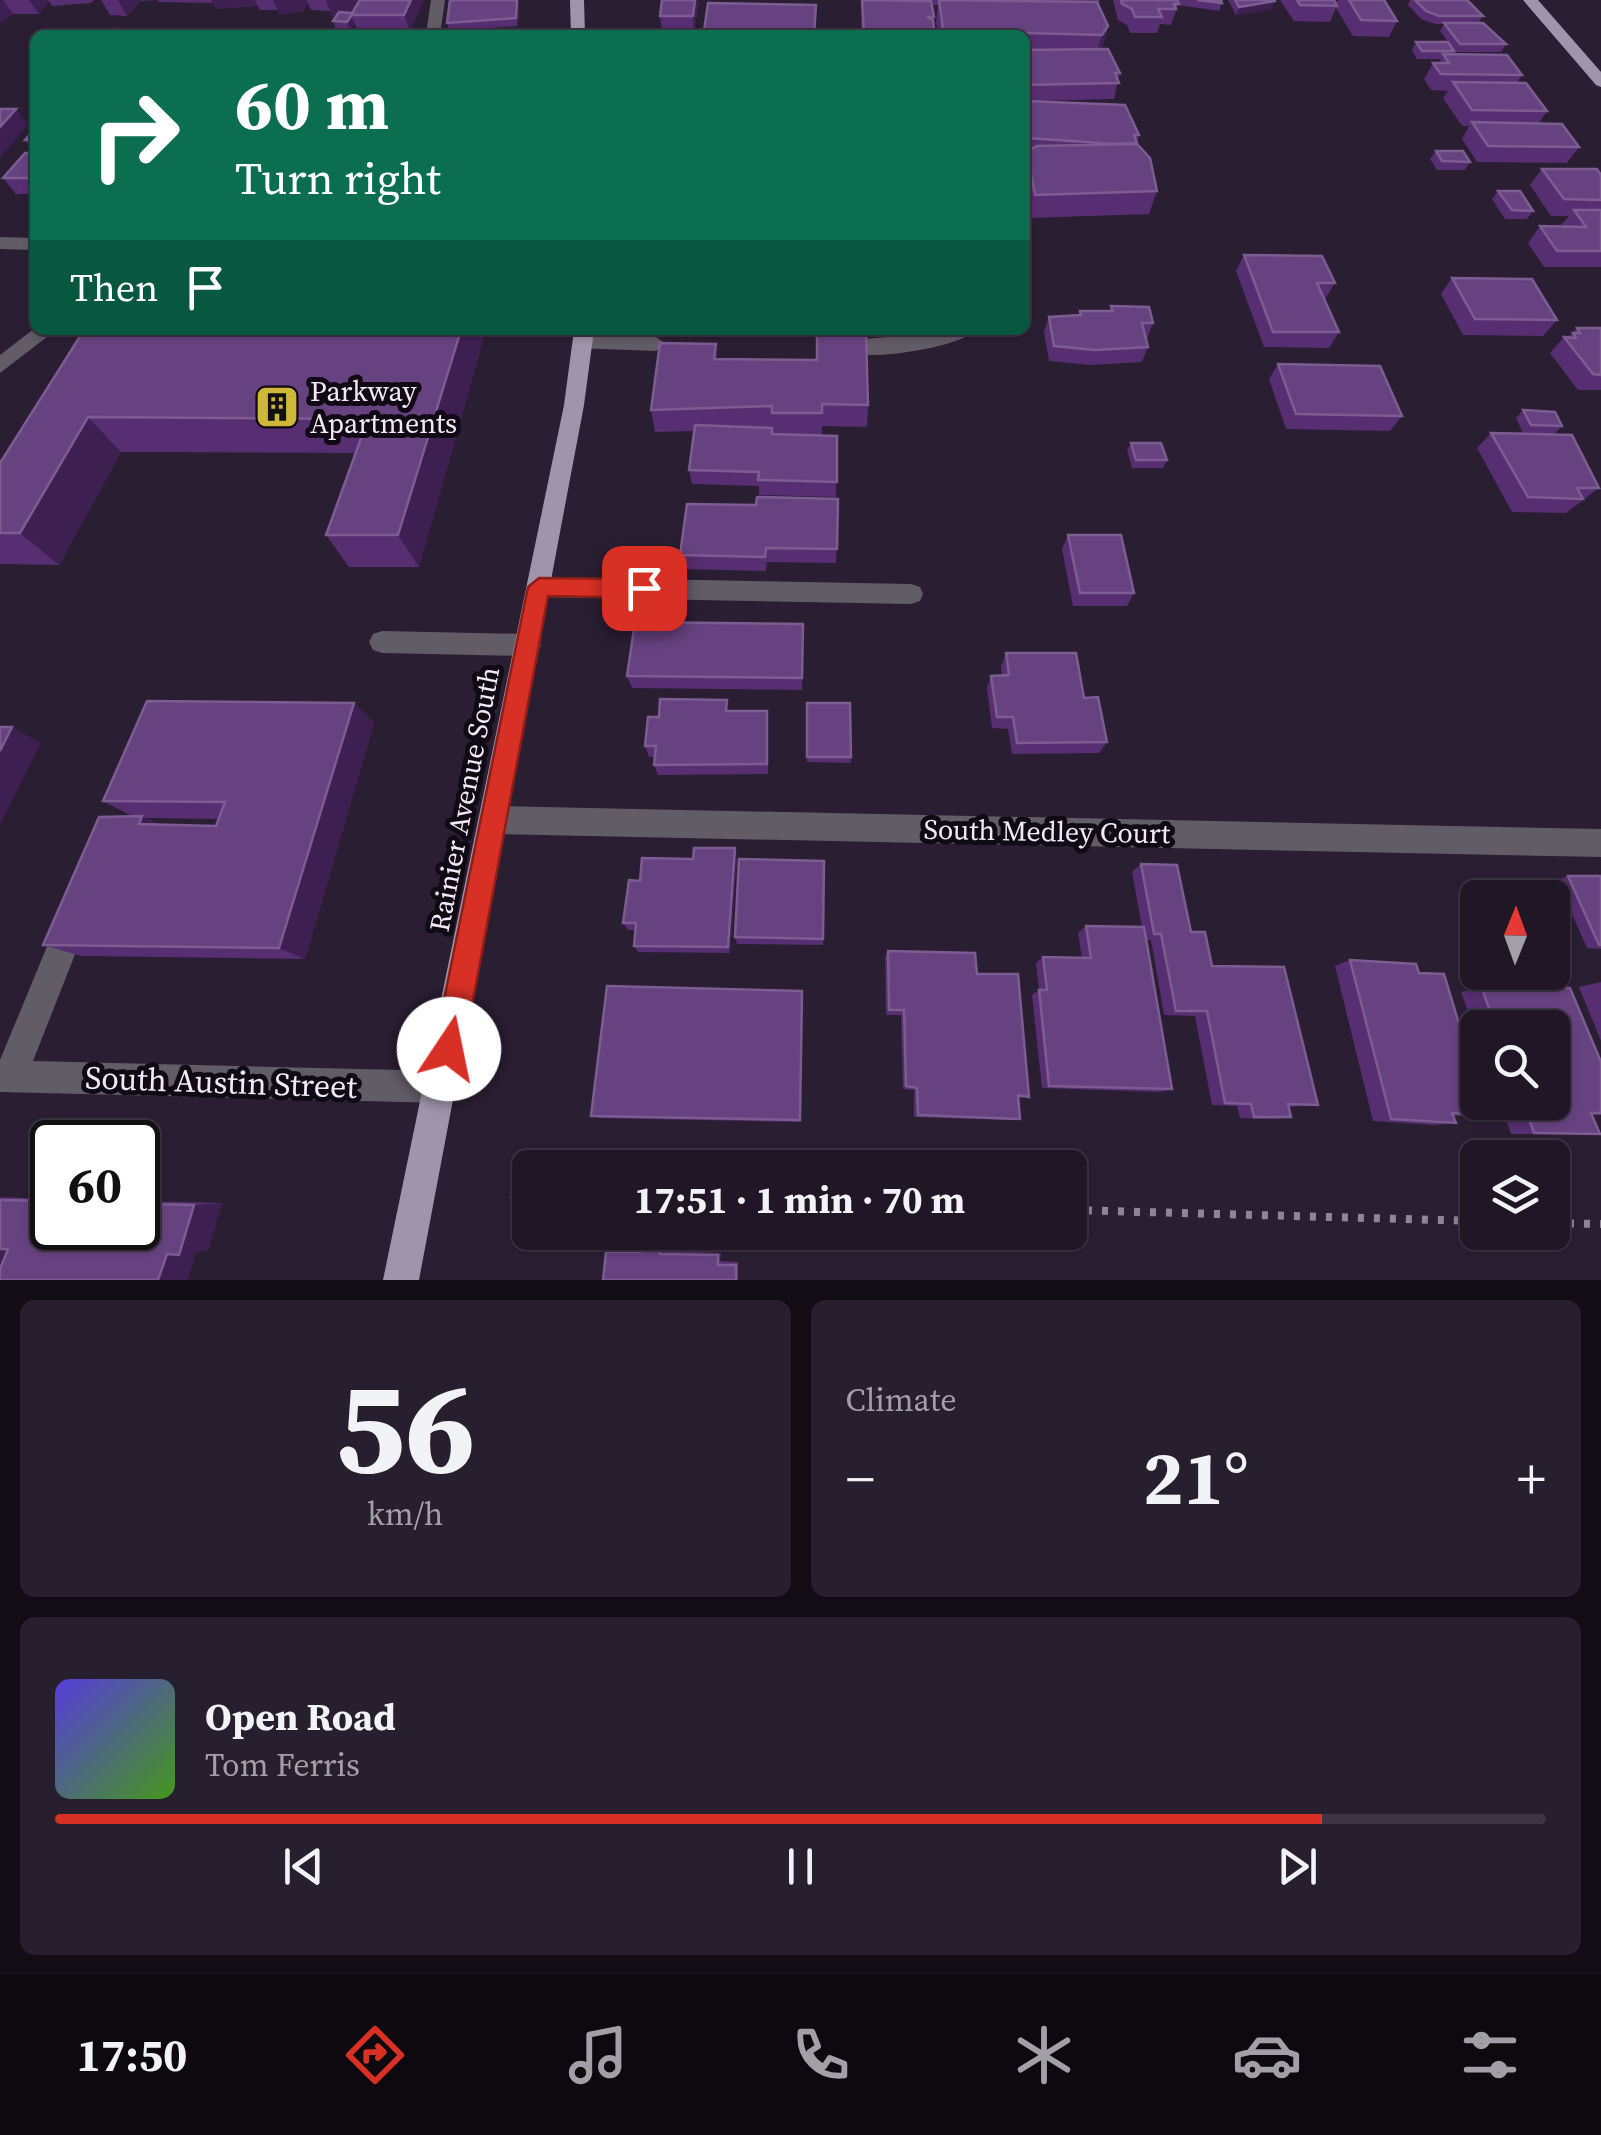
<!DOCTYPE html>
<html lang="en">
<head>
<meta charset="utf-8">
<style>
	:root { --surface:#201626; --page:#281f2e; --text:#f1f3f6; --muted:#a29fa7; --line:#3d3543; --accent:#d93025 }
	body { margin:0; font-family:"Source Serif 4",serif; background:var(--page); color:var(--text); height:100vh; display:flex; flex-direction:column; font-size:38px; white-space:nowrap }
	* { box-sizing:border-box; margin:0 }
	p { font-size:32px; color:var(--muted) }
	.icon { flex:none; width:55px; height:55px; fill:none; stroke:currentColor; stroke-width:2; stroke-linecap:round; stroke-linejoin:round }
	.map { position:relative; height:1280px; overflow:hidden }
	.details { display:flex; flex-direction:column; gap:20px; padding:20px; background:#120c15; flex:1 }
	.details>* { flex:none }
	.hud { position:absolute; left:30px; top:30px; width:1000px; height:305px; border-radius:15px; box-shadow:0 2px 8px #0004,0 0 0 2px var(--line); background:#0b6e4f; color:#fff; overflow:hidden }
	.needle { width:65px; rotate:1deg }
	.buttons { position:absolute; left:1460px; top:880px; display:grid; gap:20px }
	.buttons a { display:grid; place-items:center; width:110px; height:110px; border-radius:15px; background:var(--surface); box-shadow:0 2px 8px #0004,0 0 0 2px var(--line); font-size:50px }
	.speed { position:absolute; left:30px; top:1120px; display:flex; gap:20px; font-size:50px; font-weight:700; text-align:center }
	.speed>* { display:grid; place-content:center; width:130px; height:130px; border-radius:50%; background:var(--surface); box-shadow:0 2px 8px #0004,0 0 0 2px var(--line); line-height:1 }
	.speed .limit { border:5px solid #111; border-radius:15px; background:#fff; color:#111 }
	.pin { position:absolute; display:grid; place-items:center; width:85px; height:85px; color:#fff; margin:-42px; border-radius:20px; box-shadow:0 5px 15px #0006 }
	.me { position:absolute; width:110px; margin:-55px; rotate:11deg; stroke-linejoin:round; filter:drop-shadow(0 0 8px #0008) }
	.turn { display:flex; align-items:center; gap:35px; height:210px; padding:0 40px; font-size:45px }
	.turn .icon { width:130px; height:130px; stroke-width:2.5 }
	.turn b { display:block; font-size:70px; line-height:85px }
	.then { display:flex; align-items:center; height:95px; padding:0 40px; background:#0003; gap:20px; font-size:38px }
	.big { font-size:75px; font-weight:700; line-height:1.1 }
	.details .tile { flex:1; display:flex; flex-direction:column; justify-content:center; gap:15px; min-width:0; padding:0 35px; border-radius:15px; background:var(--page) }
	.details .dial { align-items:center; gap:0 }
	.dial b { font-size:130px; line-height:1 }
	.song { display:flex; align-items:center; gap:30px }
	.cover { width:120px; height:120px; border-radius:15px; background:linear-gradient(135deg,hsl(250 70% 55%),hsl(100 70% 35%)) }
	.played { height:10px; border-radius:5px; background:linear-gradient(90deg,var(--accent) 85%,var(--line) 85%) }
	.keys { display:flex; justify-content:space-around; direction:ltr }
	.heat { display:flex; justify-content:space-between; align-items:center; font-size:55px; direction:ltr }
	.details .tiles { flex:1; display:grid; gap:20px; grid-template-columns:1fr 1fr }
	.tile:last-child { grid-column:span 2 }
	.trip { position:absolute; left:512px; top:1150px; width:575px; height:100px; border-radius:15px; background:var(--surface); box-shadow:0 2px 8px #0004,0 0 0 2px var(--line); font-weight:700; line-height:100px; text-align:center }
	.menu { display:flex; height:160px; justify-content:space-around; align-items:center; background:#0d090f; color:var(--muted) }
	.menu .icon { width:70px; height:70px }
	.menu .current { color:var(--accent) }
	.menu b { font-size:45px; color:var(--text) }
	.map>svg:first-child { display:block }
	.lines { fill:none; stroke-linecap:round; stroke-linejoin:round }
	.path { stroke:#8f8597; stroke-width:8; stroke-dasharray:6 10; stroke-linecap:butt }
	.minor { fill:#625c67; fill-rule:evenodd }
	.major { fill:#a094ab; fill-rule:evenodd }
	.wall { fill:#572e71; fill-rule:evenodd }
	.shaded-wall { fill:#3e1f52 }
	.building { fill:#674280; stroke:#7d5c92; stroke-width:2.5 }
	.route { fill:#d93025; stroke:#8d1f18; stroke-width:2.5 }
	.labels { text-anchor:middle; stroke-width:10; stroke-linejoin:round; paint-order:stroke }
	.poi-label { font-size:28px; fill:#f1e9f8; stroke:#100a14; text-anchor:start }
	.street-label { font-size:28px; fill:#f1e9f8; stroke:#100a14 }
	.near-street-label { font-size:32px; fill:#f1e9f8; stroke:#100a14 }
</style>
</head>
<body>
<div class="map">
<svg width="1601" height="1280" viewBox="0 0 1601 1280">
	<rect width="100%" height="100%" fill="#2a1e33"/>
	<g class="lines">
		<path class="path" d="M510,1195L530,1196
			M1070,1210L1478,1221
			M1552,1223L1601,1224"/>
		<path class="minor" d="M431,0H445L440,35H426Z
			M0,237L35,238V250L0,249Z
			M35,328L56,330L0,373V355Z
			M946,330H976C957,350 843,366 825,346C833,338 922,337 946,330Z
			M583,336L656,337L666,344L656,351L576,348V338Z
			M539,577L911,584L920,587L923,594L920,601L911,604L539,597L530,594L527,587L530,580Z
			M382,631L528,634L537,637L541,645L537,653L528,656L382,653L373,650L369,642L373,634Z
			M493,806L1601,829V857L493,834L483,830L479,820L483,810Z
			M74,904L85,908L89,919L33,1061L442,1071L454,1075L458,1087L454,1099L442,1103L0,1092V1060L63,908Z"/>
		<path class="major" d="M570,0H584L585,35H571Z
			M1523,0H1538L1601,72V87L1596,85Z
			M574,330H594L584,405L419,1280H383L564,405Z"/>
	</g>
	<path class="wall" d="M0,0H94L91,3L52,6L49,1L39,14H13Z
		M101,0H156L141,1L127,16L110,15Z
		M157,0H424L410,31H358L355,24L350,30H336L333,21L337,15L332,16L330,11L311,10L308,3L303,11L280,15L278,10H260L256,4L255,6L216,9L213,3L159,2Z
		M662,0H699L694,32L662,31L660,16Z
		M862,0H1100L1098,5L1108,26L1102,49L1120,73L1114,99L1036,101L1139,135L1137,144L1157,191L1149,214L1029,218L1025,194V35H938L936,21L938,5H932L935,35H861Z
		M1113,0H1221L1222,3L1219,11L1178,5L1171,25L1160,24L1157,33H1130L1127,25L1118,20Z
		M1228,0H1275L1272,9L1236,15Z
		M1280,0H1334L1336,4L1338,0H1384L1397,21L1389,37L1353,36L1336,8L1330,22L1294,21Z
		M1396,0H1467L1483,16L1478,23L1506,44L1501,52H1455L1451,46L1454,51L1453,54L1522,75L1517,83L1547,111L1539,123L1579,147L1567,163L1477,162L1462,139L1469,126H1462L1443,98L1448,91L1431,90L1424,79L1433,63H1439L1441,59H1417L1412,50L1416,42H1448L1440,31L1444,24H1435L1421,19L1408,5L1410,0Z
		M519,2L518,26L450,31L447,23Z
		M708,3L815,35H704Z
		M35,128V194H16L3,178L35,153L25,140Z
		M1436,151L1470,162L1465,170H1437L1430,159Z
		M1542,169L1601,175V267H1544L1528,243L1540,226H1560L1569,216H1551L1530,185Z
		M1498,191L1533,211L1527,219H1505L1492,199Z
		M1244,255L1335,283L1325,299L1339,332L1329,348L1264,347L1236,271Z
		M1452,278L1557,320L1543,336L1463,335L1441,294Z
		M1111,306L1153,323L1147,339L1148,347L1142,362L1090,365L1049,361L1044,332L1049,317L1079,315L1080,311H1110Z
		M1577,328H1601V390H1578L1550,353L1564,337H1568Z
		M84,330L485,333L419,567H349L326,535L356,453L121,452L59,565L0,564V463Z
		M716,344L717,359L868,405L867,427L822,426V435L837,436L836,497L759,495V486L692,484L689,470L694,431L655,432L651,410Z
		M1278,364L1402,416L1390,431L1286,429L1269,379Z
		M1523,410L1562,426L1554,434L1523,433L1516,418Z
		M1491,433L1599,488L1566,513L1512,512L1477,448Z
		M1131,443L1167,460L1163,468H1132L1127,450Z
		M838,499L836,563L767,562L766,571L683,569L680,555L756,505Z
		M1068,535L1134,593L1127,606H1073L1062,549Z
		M803,624L802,690L632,688L627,676Z
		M1006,653L1084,698L1107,742L1099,753L1012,754L1008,729L992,728L987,688L991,676L1002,675L1001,666Z
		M354,703L374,723L305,959L81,956L43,945L132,816L103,801ZM146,818L219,819L216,826L158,824Z
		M807,703L851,757V763L807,762Z
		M728,711L768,722V774L658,775L654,765L655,757H649L645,746L659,717Z
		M737,857L730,953L638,952L634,946L635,930H628L623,923L640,881L693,859Z
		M1141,864L1191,932L1212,966L1318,1105L1288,1107L1291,1117L1276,1119L1240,1118L1237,1106L1212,1105L1195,1016L1164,1015L1151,940H1146L1172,1089L1160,1092L1042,1088L1032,995L1039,990L1036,963L1043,957L1082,958L1078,933L1086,926L1142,927L1132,872Z
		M1568,876H1601V949L1587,948L1557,880Z
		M735,937L823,939V945L737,944Z
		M888,951L977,974L1029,1097L1018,1098L1020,1119L1013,1120L914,1117V1090L903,1089L901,1015H886L885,957Z
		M1478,954V972H1552L1601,1062V1115H1592L1600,1134H1511L1500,1102H1552V1028H1478V1039L1461,992L1479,987L1468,957Z
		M1350,960L1419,973L1486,1115L1453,1116L1456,1123L1435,1125L1373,1121L1335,966Z
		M1601,982V1041L1579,987Z
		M802,991L800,1122L600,1118L591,1116Z
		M0,1197L52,1199V1228H138V1201L222,1203L208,1250L0,1280Z
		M646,1242L665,1243V1251L721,1253L720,1261L738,1262V1280H603L606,1252L612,1249H640L641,1245Z"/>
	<path class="shaded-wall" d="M0,0H3L13,14L0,24Z
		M29,0H48L49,1L39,14Z
		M118,0H141V1L127,16Z
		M211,0H255L256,4L255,6L216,9Z
		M273,0H307L308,3L303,11L280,15Z
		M326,0H362L356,11L332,16Z
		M411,0H424L410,31L404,15Z
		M517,0L519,2L518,26L516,18Z
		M695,0H699L694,32L693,16Z
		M1275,1L1272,9L1236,15L1239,7Z
		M351,16L355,24L350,30L347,22Z
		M1108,26L1102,48L1095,58L1102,35Z
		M16,109L28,125L0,158V127Z
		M461,330H484L485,333L419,567L398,535Z
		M88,417L121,452L59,565L20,533Z
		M354,703L374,723L305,959L279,948Z
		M12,727L41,743L0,825V751Z
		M142,816L173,833L139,824Z
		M735,848L737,857L730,953L728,947Z
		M222,1203L208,1250L196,1252L188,1280H158L167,1254L194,1205Z
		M665,1243V1251L660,1254L661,1245Z
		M22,1245L0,1280V1247Z"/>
	<path class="building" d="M360,0H411L404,15H351Z
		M450,0H517L516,18L447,23Z
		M662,0H695L693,16H660Z
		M862,0L931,1L934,17H927L933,20L935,35H864Z
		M939,0L1097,2L1108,26L1102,35L949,31L943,29Z
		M1121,0H1177L1179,4H1174L1176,9H1158L1162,17H1135L1132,9L1122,4Z
		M1197,0H1221L1222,3Z
		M1235,0H1275V1L1239,7Z
		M1297,0H1334L1337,6L1300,5Z
		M1349,0H1384L1397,21L1361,20Z
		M1415,0H1467L1483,16H1439L1426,11Z
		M708,3L816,5L814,35H770V32L704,31Z
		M339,12L353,13L347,22L333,21Z
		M1444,23H1483L1506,44H1460Z
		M112,29L178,31L175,35H107Z
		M1416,42H1448L1454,51H1422Z
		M1108,49L1120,73H1115L1119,83L1025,85V50Z
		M1443,54L1507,55L1522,75L1441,74L1433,63H1449Z
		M1453,82L1526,83L1547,111L1472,110Z
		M1025,101L1125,105L1139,135H1134L1137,143L1113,144L1028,138L1025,136Z
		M0,109H16L0,127Z
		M1472,122L1562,124L1579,147L1488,146Z
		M35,128V140H25Z
		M1137,144L1150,158L1157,191L1035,195L1027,151L1037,146Z
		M1436,151H1463L1470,162L1442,161Z
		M25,153H35V178H3Z
		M1542,169H1597L1601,175V200L1564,199Z
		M1498,191H1520L1533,211L1512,210Z
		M1574,210H1601V251H1557L1540,226L1586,227Z
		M1244,255L1322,256L1335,283H1317L1339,332H1273Z
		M1452,278L1532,279L1557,320L1475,319Z
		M1111,306L1149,307L1153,323H1142L1148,347L1095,350L1054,346L1049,317L1081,315L1080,311H1113Z
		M1577,328H1601V375L1593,374L1564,337L1576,338L1573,333H1580Z
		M84,330H461L398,535H326L368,419L88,417L20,533H0V463Z
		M817,333L866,334L868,405L822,404V413H772V406L651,410L660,343L716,344L714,359L817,360Z
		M1278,364L1380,366L1402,416L1296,414Z
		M1523,410L1555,412L1562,426L1531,425Z
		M695,425L772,428V434L837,436V482L758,480L759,472L689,470Z
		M1491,433L1572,435L1599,488H1577L1583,499L1528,497Z
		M1131,443H1161L1167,460H1136Z
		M757,497L838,499L837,549L766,548L765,557L680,555L687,504L756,505Z
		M1068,535H1121L1134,593H1080Z
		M635,622L803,624L802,678L627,676Z
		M1006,653H1076L1084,698L1098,697L1107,742L1017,743L1013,717H997L991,676L1009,675Z
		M660,699L727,700L726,711H767V764L654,765L656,746H645L648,717H659Z
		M147,701L354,703L279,948L43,945L99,817L142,816L139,824L216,826L225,802L103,801Z
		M807,703H850L851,757H807Z
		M0,727H12L0,751Z
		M694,848H735L728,947L634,946L636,923H623L629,880L640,881L642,858L693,859Z
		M739,859L824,861L823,939L735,937Z
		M1141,864L1177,865L1191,932H1205L1212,966L1284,967L1318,1105L1288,1104L1291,1117H1254L1251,1104L1225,1103L1207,1011H1176L1161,934H1154Z
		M1568,876H1601V945H1599Z
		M1086,926L1144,927L1172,1089L1049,1086L1039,990H1047L1043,957L1091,958Z
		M888,951L975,953L977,974H1018L1029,1097L1018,1095L1020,1119L918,1115L917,1088L906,1086L904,1010H889Z
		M1350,960L1416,964L1419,973L1444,974L1478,1087V1102H1482L1486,1115L1452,1113L1456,1123L1391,1119Z
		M1552,968L1561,988H1570L1601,1062V1113H1591L1600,1134L1534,1133L1523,1102H1552V1028H1496L1481,986L1501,987L1496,972H1552Z
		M607,986L802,991L800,1120L591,1116Z
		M0,1200L52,1201V1228H138V1204L194,1205L179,1255L167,1254L158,1280H0V1269L8,1249H0Z
		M641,1245H661L660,1254L718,1255V1265H736V1280H603L606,1252H640Z"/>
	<path class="route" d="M539,578L644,579L655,588L644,598L548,596L464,1049L459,1060L449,1064L439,1060L434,1049L528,587Z"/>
	<defs>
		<symbol id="building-square" viewBox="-11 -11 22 22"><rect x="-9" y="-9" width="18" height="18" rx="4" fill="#cfb837" stroke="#100a14"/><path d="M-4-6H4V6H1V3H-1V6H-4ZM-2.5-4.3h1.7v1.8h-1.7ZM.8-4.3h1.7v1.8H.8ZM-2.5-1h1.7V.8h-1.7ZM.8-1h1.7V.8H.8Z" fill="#111"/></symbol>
	</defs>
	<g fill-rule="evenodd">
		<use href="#building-square" x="252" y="382" width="50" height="50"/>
	</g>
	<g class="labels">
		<g class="poi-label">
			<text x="310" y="401">Parkway<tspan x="310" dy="32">Apartments</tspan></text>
		</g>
		<g class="street-label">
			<text transform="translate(464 799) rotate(-79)" y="10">Rainier Avenue South</text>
			<text transform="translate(1047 831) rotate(1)" y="10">South Medley Court</text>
		</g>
		<g class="near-street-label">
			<text transform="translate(221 1082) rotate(2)" y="11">South Austin Street</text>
		</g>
	</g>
</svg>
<div class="buttons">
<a><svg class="needle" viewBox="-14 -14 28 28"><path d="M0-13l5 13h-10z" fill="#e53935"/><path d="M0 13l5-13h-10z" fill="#a29fa7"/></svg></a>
<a><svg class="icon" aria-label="search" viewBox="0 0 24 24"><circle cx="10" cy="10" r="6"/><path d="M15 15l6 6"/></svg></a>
<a><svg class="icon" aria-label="layers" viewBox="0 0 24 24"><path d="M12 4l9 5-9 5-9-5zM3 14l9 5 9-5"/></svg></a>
</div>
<div class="speed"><div class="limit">60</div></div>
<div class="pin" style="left:644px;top:588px;background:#d93025"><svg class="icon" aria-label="arrive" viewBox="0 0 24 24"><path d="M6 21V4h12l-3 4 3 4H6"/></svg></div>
<svg class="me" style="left:449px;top:1049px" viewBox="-20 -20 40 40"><circle r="19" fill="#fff"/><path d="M0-13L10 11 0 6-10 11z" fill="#d93025"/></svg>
<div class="trip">17:51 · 1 min · 70 m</div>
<div class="hud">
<div class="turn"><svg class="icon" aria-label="right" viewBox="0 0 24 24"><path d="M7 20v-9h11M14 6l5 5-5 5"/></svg><div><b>60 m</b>Turn right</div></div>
<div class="then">Then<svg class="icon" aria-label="arrive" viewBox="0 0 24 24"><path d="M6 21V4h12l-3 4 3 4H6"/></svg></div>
</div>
</div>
<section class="details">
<div class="tiles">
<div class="tile dial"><b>56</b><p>km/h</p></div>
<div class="tile"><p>Climate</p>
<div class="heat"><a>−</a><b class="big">21°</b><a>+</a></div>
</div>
<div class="tile">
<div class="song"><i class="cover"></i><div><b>Open Road</b><p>Tom Ferris</p></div></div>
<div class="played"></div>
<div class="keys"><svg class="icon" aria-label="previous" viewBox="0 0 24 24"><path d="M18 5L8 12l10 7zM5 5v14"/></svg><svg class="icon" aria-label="pause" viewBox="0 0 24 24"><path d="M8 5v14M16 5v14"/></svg><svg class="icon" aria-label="next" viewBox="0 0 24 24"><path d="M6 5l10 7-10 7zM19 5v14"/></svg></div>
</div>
</div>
</section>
<nav class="menu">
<b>17:50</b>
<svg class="icon current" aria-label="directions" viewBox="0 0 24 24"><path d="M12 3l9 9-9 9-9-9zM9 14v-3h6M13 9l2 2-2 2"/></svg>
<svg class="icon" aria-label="music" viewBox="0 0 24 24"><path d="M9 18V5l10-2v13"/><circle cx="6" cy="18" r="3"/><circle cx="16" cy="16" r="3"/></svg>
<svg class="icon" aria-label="phone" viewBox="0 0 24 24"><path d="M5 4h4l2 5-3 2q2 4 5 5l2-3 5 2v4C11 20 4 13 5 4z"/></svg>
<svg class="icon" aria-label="climate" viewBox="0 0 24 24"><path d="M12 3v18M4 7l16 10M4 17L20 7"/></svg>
<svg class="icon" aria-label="car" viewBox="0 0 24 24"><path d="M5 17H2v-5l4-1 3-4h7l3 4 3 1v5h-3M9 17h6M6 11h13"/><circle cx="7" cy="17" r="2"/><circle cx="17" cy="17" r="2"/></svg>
<svg class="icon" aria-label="filters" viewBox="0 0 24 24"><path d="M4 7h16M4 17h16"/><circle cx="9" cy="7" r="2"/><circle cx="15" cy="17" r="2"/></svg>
</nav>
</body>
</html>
